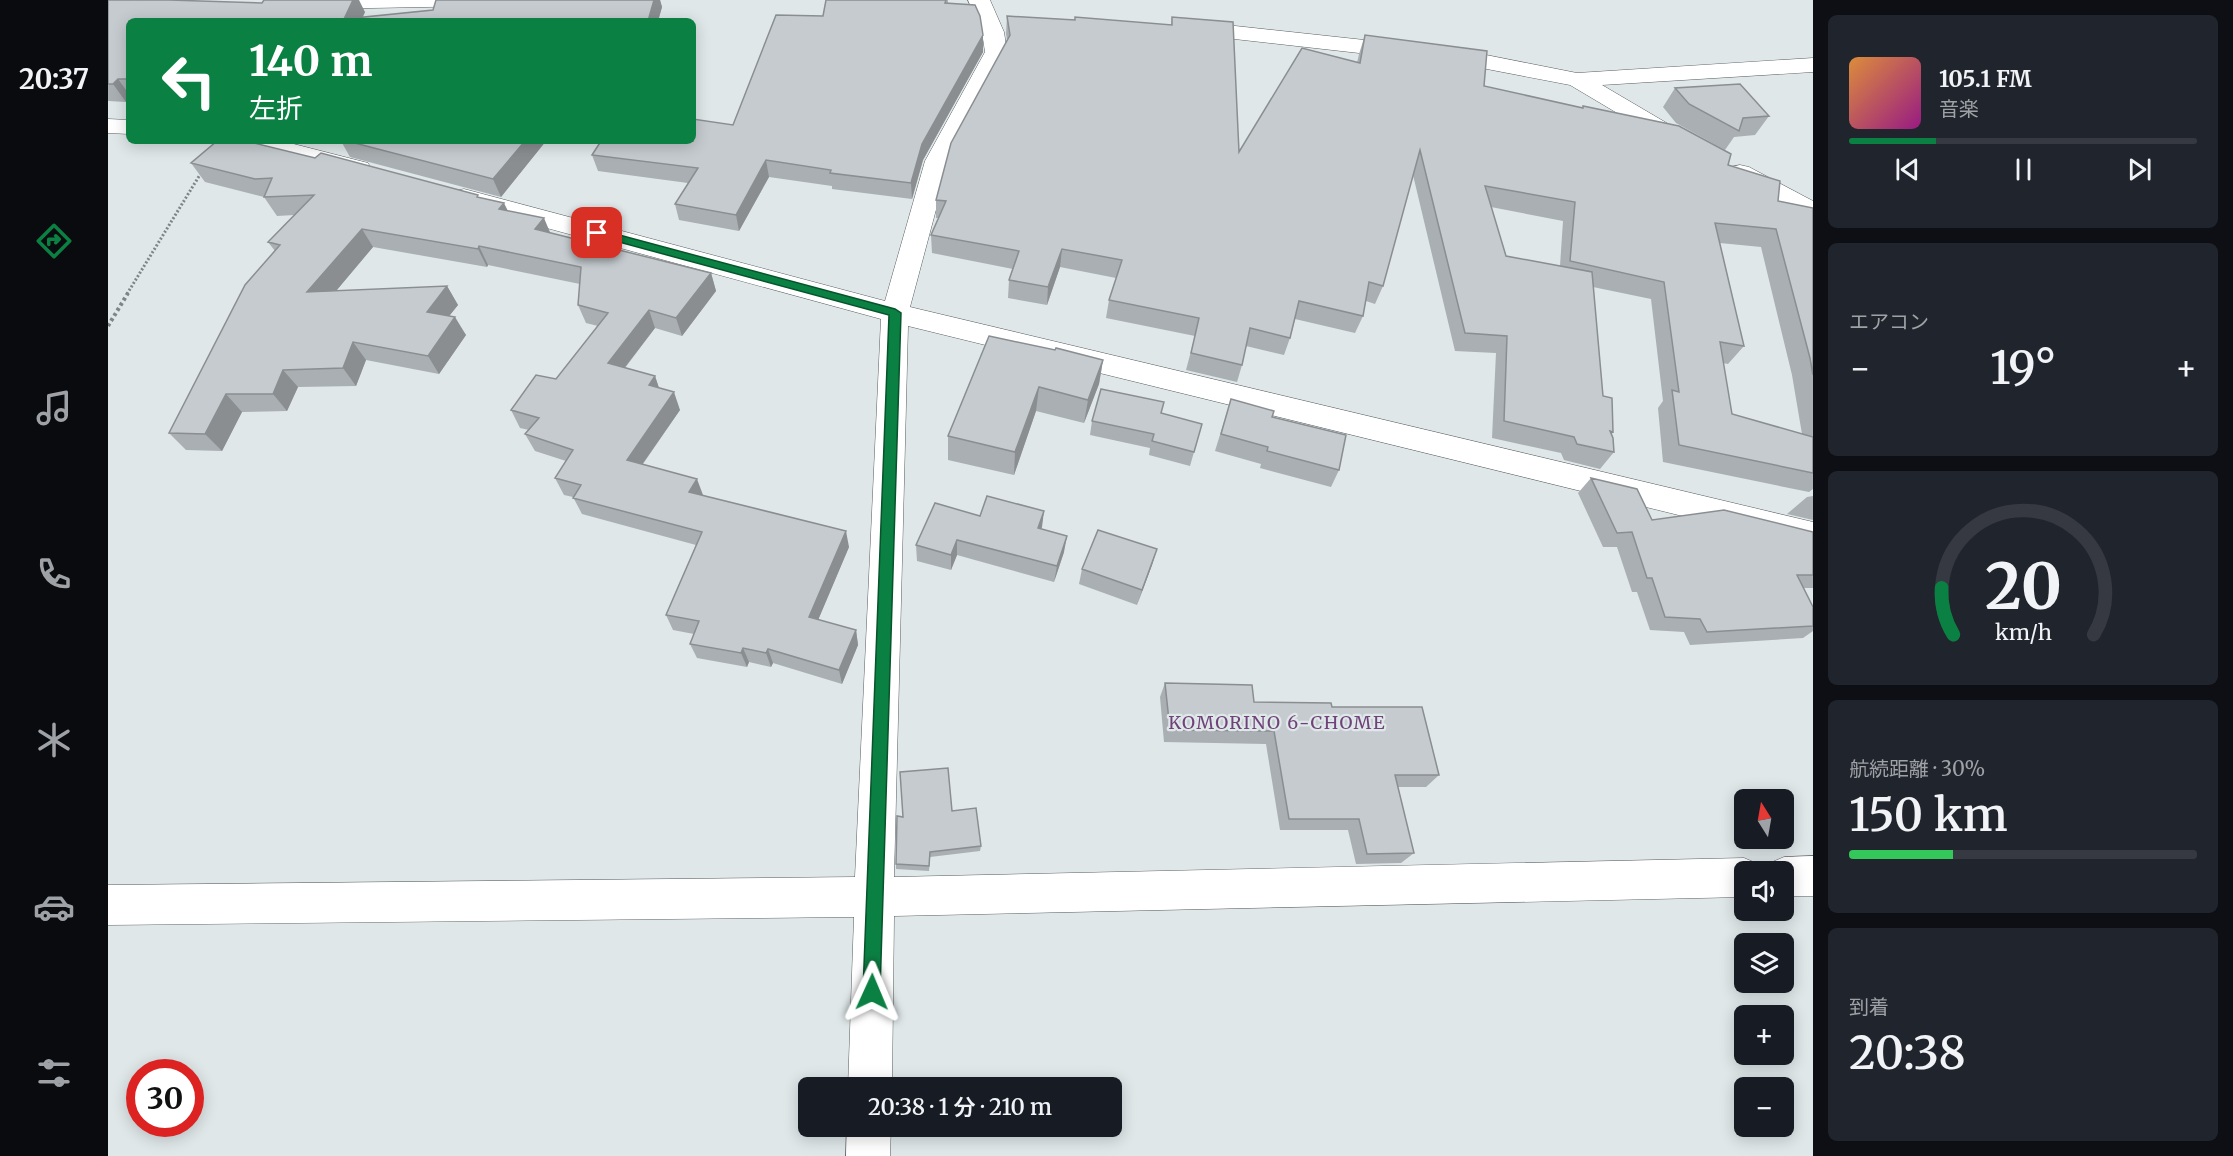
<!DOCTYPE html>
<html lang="ja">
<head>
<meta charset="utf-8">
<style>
	:root { --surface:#171b24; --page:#20242c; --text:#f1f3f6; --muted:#9ea1a6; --line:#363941; --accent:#0b8043 }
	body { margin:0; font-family:Merriweather,"Noto Sans JP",serif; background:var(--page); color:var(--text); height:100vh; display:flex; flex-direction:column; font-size:22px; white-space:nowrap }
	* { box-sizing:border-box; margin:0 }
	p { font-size:20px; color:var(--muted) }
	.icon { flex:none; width:33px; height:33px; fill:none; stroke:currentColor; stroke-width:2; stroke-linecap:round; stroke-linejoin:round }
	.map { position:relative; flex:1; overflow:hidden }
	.details { display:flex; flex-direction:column; gap:15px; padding:15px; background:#0d0f14; width:420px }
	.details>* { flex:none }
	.hud { position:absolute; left:18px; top:18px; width:570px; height:126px; border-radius:9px; box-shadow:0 3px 15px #0003; background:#0b8043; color:#fff; overflow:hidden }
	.needle { width:39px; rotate:349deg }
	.controls { position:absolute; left:1626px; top:789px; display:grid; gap:12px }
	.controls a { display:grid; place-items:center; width:60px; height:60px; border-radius:9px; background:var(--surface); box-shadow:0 3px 15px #0003; font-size:30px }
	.speed { position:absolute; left:18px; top:1059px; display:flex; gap:12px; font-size:30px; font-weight:700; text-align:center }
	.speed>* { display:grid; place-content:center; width:78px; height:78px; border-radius:50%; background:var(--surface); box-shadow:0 3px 15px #0003; line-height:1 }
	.speed .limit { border:9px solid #d22; background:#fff; color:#111 }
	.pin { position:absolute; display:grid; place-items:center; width:51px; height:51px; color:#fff; margin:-26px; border-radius:12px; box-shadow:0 3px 9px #0006 }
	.me { position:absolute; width:66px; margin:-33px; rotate:1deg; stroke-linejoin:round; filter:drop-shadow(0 0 4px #0008) }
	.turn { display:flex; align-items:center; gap:21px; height:126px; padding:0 24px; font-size:27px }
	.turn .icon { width:78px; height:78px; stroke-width:2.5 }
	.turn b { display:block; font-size:42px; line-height:51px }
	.big { font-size:45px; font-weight:600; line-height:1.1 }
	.details .widget { flex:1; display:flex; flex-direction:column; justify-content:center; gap:9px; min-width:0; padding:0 21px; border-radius:9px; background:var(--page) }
	.details .dial { align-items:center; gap:0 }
	.dial svg { height:156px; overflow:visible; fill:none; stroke:var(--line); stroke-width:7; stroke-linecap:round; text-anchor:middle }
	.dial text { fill:var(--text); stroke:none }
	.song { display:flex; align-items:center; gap:18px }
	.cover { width:72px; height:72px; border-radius:9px; background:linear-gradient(135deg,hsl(30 70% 55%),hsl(310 70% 35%)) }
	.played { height:6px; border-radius:3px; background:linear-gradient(90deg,var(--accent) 25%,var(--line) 25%) }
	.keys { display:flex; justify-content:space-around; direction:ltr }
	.heat { display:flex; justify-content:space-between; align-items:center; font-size:33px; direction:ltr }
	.charge { height:9px; border-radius:4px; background:linear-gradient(90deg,#34c759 30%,var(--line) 0) }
	.trip { position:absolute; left:690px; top:1077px; width:324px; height:60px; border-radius:9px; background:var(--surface); box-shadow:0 3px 15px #0003; font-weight:600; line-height:60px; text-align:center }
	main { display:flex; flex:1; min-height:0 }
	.dock { display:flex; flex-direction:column; width:108px; justify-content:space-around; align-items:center; background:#090b0e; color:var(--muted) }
	.dock .icon { width:42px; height:42px }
	.dock .on { color:var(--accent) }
	.dock b { font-size:27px; color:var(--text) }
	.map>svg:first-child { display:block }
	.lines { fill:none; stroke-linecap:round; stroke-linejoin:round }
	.minor-casing { stroke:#585f61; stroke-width:1 }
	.path-far1 { stroke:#7f8586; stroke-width:3; stroke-dasharray:2 2; stroke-linecap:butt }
	.path { stroke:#7f8586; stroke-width:4; stroke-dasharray:3 3; stroke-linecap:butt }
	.minor { fill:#fff; fill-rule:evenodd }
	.wall { fill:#a9afb2; fill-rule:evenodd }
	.shaded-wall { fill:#8a8e91 }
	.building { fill:#c5cbcf; stroke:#8a8e91; stroke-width:1.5 }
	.route { fill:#0b8043; stroke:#07532c; stroke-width:1.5 }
	.labels { text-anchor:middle; stroke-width:4.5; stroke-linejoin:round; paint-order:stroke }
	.neighbourhood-label { font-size:18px; letter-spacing:1.5px; fill:#6f4379; stroke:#dfe7e9 }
</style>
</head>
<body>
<main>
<nav class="dock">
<b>20:37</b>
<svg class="icon on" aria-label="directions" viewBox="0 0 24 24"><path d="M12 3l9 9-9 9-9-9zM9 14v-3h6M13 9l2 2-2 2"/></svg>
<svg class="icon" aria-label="music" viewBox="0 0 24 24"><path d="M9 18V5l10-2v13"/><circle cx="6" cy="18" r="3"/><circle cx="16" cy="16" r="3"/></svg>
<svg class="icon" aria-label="phone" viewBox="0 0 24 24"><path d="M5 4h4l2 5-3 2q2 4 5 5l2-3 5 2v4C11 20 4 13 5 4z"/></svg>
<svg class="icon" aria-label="climate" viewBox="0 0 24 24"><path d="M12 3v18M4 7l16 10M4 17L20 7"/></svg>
<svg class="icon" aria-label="car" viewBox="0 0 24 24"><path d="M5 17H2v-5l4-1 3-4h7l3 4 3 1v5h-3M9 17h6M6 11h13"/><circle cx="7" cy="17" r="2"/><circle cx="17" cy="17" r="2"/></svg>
<svg class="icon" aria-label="filters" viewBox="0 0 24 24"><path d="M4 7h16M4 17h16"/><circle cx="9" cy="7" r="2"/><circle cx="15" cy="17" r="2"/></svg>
</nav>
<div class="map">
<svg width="1705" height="1156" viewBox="0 0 1705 1156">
	<rect width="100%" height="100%" fill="#dfe7e9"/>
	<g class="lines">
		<defs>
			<path id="minor" d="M199,0H385L381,4L374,6L208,9L201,7L197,3Z
				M860,0H882L896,32L899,52L841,161L802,307L1705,522V548L800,326L786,877L1636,858L1650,864L1653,872H1636V897L786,916L784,1088H740L746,917L0,925V885L747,877L773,319L347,203L343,197L347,191L356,189L777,301L817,161L877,52L874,32Z
				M1081,21L1358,51L1469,73L1705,58V72L1494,85L1579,135L1583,140L1579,145L1571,147L1563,145L1462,85L1358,65L1073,33L1070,28L1073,23Z
				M0,119L21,120V134L0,133Z
				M134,141H174L260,163L263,169L260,175L251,177L138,146Z
				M1632,165L1641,167L1705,201V220L1696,218L1623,179L1620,173L1623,167Z
				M1705,856V896H1676V872H1659L1662,863L1676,857Z
				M739,1126H783L782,1156H738Z"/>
		</defs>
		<use href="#minor" class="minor-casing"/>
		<path class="path-far1" d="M19,294L93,173"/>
		<path class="path" d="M0,326L20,293"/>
		<use href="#minor" class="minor"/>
	</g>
	<path class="wall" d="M0,0L257,12L254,18L325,10L328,0H552L554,7L550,21H21V99L18,102L0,101Z
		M718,0H840V4L875,52L815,160L804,199L724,189V186L661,177L631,231L571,220L567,204L580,183L490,171L484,155L625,125L715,16Z
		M899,16L1063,25L1064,17L1131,152L1249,63L1251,54L1257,35L1376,86L1475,108V106L1620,165L1670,201L1705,208V489L1701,492L1555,462L1550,408L1555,401L1543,299L1485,287L1495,396L1505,432L1504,434L1506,452L1492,469L1456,460L1453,453L1384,438L1388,353L1347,351L1305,175L1275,286L1267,304L1258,301L1255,316L1247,333L1187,319L1182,338L1176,355L1138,346L1134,365L1129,382L1078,370L1087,336L998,318L1001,300L1008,278L952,267L939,305L900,298L901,280L905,269L824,253L823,235L831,218H828V200L899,40L898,34ZM1383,207L1455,221L1452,266L1398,256ZM1612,243L1653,247L1684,375L1694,434L1624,414L1615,363L1620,364L1636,346Z
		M1567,88L1661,116L1647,135L1626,137L1617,150L1568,123L1555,107Z
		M233,141H438L393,197L242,157Z
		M207,158L372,198L400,211L442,233L603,273L608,291L574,336L547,328L517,368L547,376L551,388L572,410L535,464L595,496L741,547L710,620L748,630L750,645L734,684L665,663L663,667L641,662L639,667L589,658L582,644L586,634L565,630L558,615L588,545L474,514L465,497L456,495L447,478L458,461L427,451L417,434L421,430L412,428L403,410L448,379L490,326L478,323L470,305L472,284L380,265L379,267L265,247L228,291L339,286L350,305L341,316L358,335L331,374L258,360L248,386L190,387L179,411L134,412L114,451L78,450L61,433L167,251L160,242L186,215L169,216L156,197L97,182L83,163Z
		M881,336L995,360L991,384L976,423L928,411L906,475L840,460V436Z
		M1123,399L1164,417L1231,470L1223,487L1152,468L1153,464L1107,451Z
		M1053,413L1094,424L1082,466L1041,455L1042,448L982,435L984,421Z
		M1483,478L1544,520L1705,532V588H1696L1705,607V631L1695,638L1582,645L1576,632L1542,630L1529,592H1524L1509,547H1495L1470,493Z
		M1705,496V520L1679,514L1699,497Z
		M936,511L933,529L956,552L946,582L849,555L843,570L809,561L808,545L872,516Z
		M1049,549L1044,565L1029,605L971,584L974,569Z
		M1057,683L1146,702L1224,707L1331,775L1318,787H1290L1306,853L1293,863L1248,864L1240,830H1172L1158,744L1056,742L1052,697Z
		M844,811L873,846L872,851L822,857L821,871L788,869V864L795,817Z"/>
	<path class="shaded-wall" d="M245,0H251L257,12L253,21L236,19Z
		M546,0H552L554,7L550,21H540Z
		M875,35V52L815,160L804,199L803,183L814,144Z
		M10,79L21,94V99L18,102L5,84Z
		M417,141H438L393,197L385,179Z
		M658,160L661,177L631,231L628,215Z
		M396,203L405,221L391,209Z
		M436,218L444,237L427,229Z
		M254,229L265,247L212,310L199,292Z
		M371,246L380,265L379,267L370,249Z
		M954,249L952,267L939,305L940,287Z
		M603,273L608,291L574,336L568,318Z
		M339,286L350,305L330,330L319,312Z
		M541,310L547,328L507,380L500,363Z
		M347,317L358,335L331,374L320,356Z
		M245,342L258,360L248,386L235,368Z
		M995,360L991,384L976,423L980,400Z
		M175,370L190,387L179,411L165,394Z
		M547,376L553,394L541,385Z
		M931,387L928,411L906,475L907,452Z
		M566,392L572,410L526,476L519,460Z
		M118,394L134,412L114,451L97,434Z
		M589,479L595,495L587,508L581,492Z
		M936,511L934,527L928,544L930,528Z
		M738,531L741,547L705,632L701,617Z
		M959,536L956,552L946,582L949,566Z
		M849,540V555L843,570V555Z
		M1049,549L1044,565L1029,605L1034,590Z
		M748,630L750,645L734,684L731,670Z
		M635,648L641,662L639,667L633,653Z
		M660,649L665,663L663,667L658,653Z"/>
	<path class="building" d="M0,0H61L154,3L156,0H245L236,19L325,10L328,0H546L540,21H21V79H10L5,84H0Z
		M718,0H838L837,3L867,5L872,16L875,35L814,144L803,183L722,173L723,170L658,160L628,215L567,204L590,168L484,155L493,141H585V119L625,125L668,15L715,16Z
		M899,16L967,20V17L1064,25V17L1125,22L1131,152L1194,48L1252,63L1257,35L1379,51L1376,86L1475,108V106L1571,126L1623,154L1620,165L1672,181L1670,201L1705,208V375L1702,358L1668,229L1607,223L1636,346L1612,342L1624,414L1705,437V473L1571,445L1564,390L1571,392L1556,282L1462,261L1467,202L1377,186L1398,256L1484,272L1495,396L1504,398L1505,432L1502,431L1505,438L1506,452L1469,444L1466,437L1396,421L1399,336L1357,333L1312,150L1275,286L1261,282L1255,316L1191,301L1182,338L1142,328L1134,365L1083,353L1091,318L1001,300L1014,260L954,249L940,287L901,280L911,251L823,235L838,201L828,200L843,143L902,35Z
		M1632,84L1661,116L1635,118L1631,131L1581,104L1567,88Z
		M109,141H138L207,158L213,153L370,195L369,197L396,203L391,209L436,218L427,229L603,273L568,318L541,310L500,363L547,376L541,385L566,392L519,460L589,479L581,492L738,531L701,617L748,630L731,670L660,649L658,653L635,648L633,653L582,644L591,621L558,615L594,532L465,498L473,485L447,478L465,450L417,434L431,418L403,410L428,375L448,379L500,313L470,305L473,267L371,246L370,249L254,229L199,292L339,286L319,312L347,317L320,356L245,342L235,368L175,370L165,394H118L97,434L61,433L137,285L172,245L160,242L206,195L156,197L164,178L147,179L83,163Z
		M239,141H417L385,179Z
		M881,336L947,350L948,348L995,360L980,400L931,387L907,452L840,436Z
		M993,389L1056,402L1053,413L1094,424L1086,452L1044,441L1046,434L984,421Z
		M1123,399L1166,411L1164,417L1238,435L1231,470L1159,451L1160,447L1113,434Z
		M1483,478L1529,489L1544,520L1616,510L1705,532V575H1689L1705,607V626L1599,632L1592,619L1557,617L1544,578H1539L1524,532L1509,533Z
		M879,496L936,511L930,528L959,536L949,566L849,540L843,555L808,545L827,503L872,516Z
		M990,530L1049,549L1034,590L974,569Z
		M1057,683L1144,685L1146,702L1223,703L1224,707H1314L1331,775H1287L1306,853L1259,854L1251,819H1181L1166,731L1062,730Z
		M840,768L844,811L868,808L873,846L822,852L821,866L788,864L789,816L795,817L792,772Z"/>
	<path class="route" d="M489,229L787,309L793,313L772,992L770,998L764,1001L757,998L755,992L781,315L485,235V230Z"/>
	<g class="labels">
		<g class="neighbourhood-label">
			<text x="1169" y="729">KOMORINO 6-CHOME</text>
		</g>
	</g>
</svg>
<div class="controls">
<a><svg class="needle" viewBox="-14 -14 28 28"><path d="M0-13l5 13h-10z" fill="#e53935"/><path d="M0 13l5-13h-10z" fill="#9ea1a6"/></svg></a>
<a><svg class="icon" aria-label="sound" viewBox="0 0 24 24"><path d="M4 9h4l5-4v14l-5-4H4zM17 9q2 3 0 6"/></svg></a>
<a><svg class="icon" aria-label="layers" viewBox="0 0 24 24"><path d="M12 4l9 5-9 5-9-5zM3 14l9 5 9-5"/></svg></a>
<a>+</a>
<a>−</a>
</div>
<div class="speed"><div class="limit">30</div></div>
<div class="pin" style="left:489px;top:233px;background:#d93025"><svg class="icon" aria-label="arrive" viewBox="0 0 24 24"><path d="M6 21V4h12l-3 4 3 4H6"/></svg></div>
<svg class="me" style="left:764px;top:992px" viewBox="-20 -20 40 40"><path d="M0-17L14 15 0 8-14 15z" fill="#0b8043" stroke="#fff" stroke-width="4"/></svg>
<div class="trip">20:38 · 1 分 · 210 m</div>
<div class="hud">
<div class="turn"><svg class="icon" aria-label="left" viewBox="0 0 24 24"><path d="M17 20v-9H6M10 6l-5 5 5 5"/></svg><div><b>140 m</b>左折</div></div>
</div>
</div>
<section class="details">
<div class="widget">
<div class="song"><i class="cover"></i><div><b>105.1 FM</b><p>音楽</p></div></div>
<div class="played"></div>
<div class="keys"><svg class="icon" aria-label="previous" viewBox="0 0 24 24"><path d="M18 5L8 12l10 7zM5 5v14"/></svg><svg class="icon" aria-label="pause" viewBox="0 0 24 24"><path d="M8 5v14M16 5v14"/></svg><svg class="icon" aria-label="next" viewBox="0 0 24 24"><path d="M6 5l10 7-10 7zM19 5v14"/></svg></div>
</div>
<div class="widget"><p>エアコン</p>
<div class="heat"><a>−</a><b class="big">19°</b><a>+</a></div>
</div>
<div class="widget dial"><svg viewBox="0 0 100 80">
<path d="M14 69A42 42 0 1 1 86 69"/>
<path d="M14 69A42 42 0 0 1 8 45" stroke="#0b8043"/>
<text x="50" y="56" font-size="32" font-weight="700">20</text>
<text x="50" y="72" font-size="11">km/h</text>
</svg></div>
<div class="widget"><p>航続距離 · 30%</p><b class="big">150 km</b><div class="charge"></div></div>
<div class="widget"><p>到着</p><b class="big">20:38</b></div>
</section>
</main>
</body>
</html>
